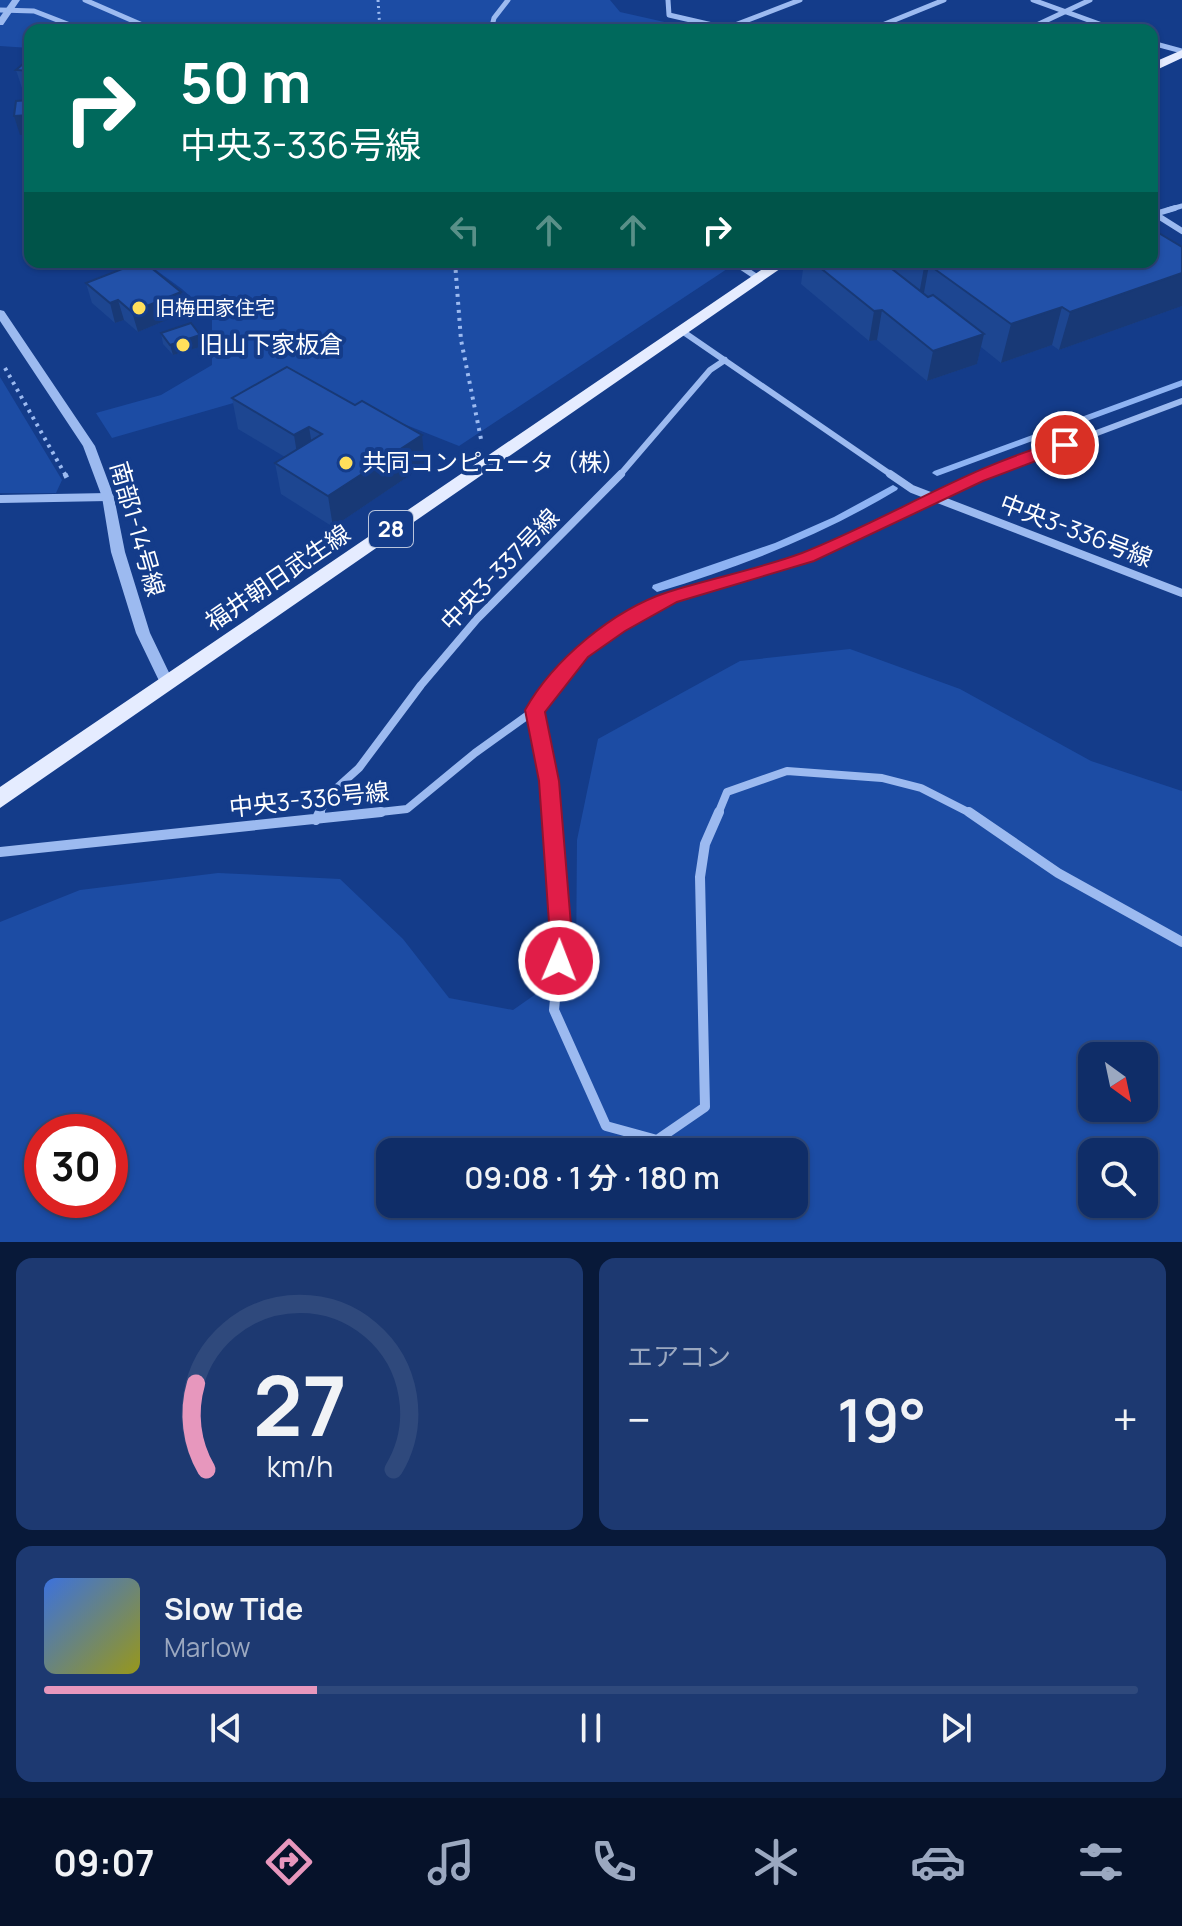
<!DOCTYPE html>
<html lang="ja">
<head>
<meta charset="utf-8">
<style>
	:root { --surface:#0f2d68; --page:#1d3971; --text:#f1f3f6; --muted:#9ba8c0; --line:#2f497c; --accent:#e797bd }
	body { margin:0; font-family:Manrope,"Noto Sans JP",sans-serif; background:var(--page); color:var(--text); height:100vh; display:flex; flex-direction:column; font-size:30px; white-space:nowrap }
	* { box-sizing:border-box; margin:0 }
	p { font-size:26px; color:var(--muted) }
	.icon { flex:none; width:44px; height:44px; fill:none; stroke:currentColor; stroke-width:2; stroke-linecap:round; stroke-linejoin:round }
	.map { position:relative; height:1242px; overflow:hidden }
	.sheet { display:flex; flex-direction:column; gap:16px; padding:16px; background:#081939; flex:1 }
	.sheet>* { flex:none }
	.top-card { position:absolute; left:24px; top:24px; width:1134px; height:244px; border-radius:16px; box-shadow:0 2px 6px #0004,0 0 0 2px var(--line); background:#00695c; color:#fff; overflow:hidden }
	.needle { width:52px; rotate:147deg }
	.buttons { position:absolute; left:1078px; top:1042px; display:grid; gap:16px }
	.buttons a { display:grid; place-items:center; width:80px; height:80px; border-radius:16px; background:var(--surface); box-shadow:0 2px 6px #0004,0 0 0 2px var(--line); font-size:40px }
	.speed { position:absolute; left:24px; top:1114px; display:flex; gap:16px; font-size:40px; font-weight:700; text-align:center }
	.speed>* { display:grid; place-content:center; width:104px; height:104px; border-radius:50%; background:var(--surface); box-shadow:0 2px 6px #0004,0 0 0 2px var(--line); line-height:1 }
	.speed .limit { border:12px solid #d22; background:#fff; color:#111 }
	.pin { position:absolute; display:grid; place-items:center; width:68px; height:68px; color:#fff; margin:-34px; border:4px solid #fff; border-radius:50%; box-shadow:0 2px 8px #0007 }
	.me { position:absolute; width:88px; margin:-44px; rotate:1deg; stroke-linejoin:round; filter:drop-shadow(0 0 6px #0008) }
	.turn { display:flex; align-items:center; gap:28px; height:168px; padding:0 24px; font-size:36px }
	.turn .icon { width:104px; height:104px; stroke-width:2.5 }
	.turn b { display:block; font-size:56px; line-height:68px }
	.lanes { display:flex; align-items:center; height:76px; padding:0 24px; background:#0003; justify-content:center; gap:40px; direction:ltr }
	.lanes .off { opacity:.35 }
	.big { font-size:60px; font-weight:600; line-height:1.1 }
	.sheet .card { flex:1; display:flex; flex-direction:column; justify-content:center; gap:12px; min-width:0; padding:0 28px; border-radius:16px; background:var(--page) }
	.sheet .dial { align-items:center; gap:0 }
	.dial svg { height:208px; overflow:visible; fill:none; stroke:var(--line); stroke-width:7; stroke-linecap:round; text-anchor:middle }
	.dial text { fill:var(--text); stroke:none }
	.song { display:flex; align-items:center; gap:24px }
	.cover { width:96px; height:96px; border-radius:12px; background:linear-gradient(135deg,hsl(220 70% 55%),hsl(60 70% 35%)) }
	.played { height:8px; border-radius:4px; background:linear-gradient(90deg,var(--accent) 25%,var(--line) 25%) }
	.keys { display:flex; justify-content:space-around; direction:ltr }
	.heat { display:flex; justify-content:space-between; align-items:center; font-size:44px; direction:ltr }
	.sheet .tiles { flex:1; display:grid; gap:16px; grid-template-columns:1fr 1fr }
	.card:last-child { grid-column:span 2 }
	.trip { position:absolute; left:376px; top:1138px; width:432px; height:80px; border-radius:16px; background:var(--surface); box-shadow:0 2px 6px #0004,0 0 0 2px var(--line); font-weight:600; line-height:80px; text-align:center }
	.dock { display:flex; height:128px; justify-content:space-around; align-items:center; background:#06122a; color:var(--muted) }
	.dock .icon { width:56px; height:56px }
	.dock .current { color:var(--accent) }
	.dock b { font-size:36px; color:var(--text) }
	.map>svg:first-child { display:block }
	.green { fill:#1c4ca4; fill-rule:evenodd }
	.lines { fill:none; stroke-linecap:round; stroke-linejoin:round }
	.stream { fill:#8eb3f3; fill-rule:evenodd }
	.path-far2 { stroke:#9cbaf0; stroke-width:3; stroke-dasharray:2 4; stroke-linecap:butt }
	.path-far1 { stroke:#9cbaf0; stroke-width:4; stroke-dasharray:3 5; stroke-linecap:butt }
	.path { stroke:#9cbaf0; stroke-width:5; stroke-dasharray:4 6; stroke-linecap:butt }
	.minor-far3 { stroke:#9cbaf0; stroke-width:5 }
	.minor-far2 { stroke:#9cbaf0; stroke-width:6 }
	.minor-far1 { stroke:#9cbaf0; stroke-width:8 }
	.minor { stroke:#9cbaf0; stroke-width:10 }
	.tertiary { fill:#9cbaf0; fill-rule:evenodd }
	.primary { fill:#e5ecff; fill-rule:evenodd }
	.wall { fill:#1d4691 }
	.shaded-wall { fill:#183976 }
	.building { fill:#2251a9; stroke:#183976; stroke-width:2 }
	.route { fill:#e11d48; stroke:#92132f; stroke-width:2 }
	.poi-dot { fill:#ffdf5b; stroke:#143c8a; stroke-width:3 }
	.labels { text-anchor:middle; stroke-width:8; stroke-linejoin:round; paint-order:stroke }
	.far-poi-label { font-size:20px; fill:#fff; stroke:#143c8a; text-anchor:start }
	.shield { fill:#143c8a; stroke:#b8c4dc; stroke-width:2 }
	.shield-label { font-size:22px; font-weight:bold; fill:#fff }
	.poi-label { font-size:24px; fill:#fff; stroke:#143c8a; text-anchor:start }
	.street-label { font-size:24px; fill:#fff; stroke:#143c8a }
</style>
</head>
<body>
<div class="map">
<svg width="1182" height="1242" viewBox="0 0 1182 1242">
	<rect width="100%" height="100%" fill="#143c8a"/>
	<path class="green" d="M0,0H610L620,12L700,30H30V48L0,46Z
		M145,262H717L727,269L459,446L308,386L261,395L112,438L96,413L161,395L212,365V316L182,289Z
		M0,377L62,480L56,493H0Z
		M850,649L960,689L1091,761L1182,791V1242H0V922L80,890L218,873L340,879L403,939L449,998L513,1010L576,966L577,840L598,739L740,661ZM1092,1056H1144V1108H1092ZM42,1132H110V1200H42ZM390,1152H794V1204H390ZM1092,1152H1144V1204H1092Z"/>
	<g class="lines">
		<path class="stream" d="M1182,380V386L940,475L937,476L932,473L934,471Z
			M893,485L898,488L897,490C822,535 741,567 657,592L652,588L653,585L775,543L834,517Z"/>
		<path class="path-far2" d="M378,0L380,30"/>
		<path class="path-far1" d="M455,262L461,340L481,439
			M5,368L66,476"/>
		<path class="path" d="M65,474L67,478"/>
		<path class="minor-far3" d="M85,0L154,30
			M668,0L669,15L734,30
			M1033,0L1116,30
			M0,10L34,11L83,30
			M727,28L800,0
			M491,30L494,18L508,0
			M870,30L944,0
			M1026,30L1090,0
			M1152,43L1182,51
			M1168,210L1182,206"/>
		<path class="minor-far2" d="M1175,208L1155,214L1182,231
			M734,262L758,278
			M682,331L893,476
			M619,476L710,370L725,360
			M982,476L1182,401"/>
		<path class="minor-far1" d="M890,474L912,489L1182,593
			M0,499L108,497
			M535,710L549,781L552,814
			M319,814L329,795L359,768L421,685L477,619L621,474
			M362,814L407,809L475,753L535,710L582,652L619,626L670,598L808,557L988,474
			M718,814L727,792L787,771L882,778L921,788L972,814"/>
		<path class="minor" d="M551,812L561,937L554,1010L606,1126L657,1140L705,1107L700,877L705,844L719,812
			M969,812L1058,873L1182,942
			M316,820L320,812
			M0,852L381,812"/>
		<path class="tertiary" d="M12,0H20L3,25H0V17Z
			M0,310L4,311L95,446L114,497L125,552L150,633L174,683L172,687H162L136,633L111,552L102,497L83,446L0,321Z"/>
		<path class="primary" d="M1182,50V58L1152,72V63Z
			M773,262H790L0,808V787Z"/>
	</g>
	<path class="wall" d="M30,58V89L22,88L16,70Z
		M1182,247V306L1059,350L1052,345L1001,363L981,347L977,364L927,381L877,340L869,341L801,284L804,262H1152Z
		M86,283L181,292L186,312L138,332L124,320L115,323L92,303Z
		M161,333L203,346L173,355L163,344Z
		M232,398L425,465L333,527L281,494L275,463L285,457L238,429Z"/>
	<path class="shaded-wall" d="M30,115V134L20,135L14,116Z
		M925,262H931V266L929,265L923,298L918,300Z
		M1182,273V306L1059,350L1070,312Z
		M181,292L186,312L138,332L132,312Z
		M118,300L124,320L115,323L110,303Z
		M1062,307L1052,345L1001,363L1011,324Z
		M882,310L877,340L869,341L874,311Z
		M984,334L977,364L927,381L933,351Z
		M200,335L203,346L173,355L170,345Z
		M309,427L314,457L299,466L294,435Z
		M422,435L425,465L333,527L328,496Z"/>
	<path class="building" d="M30,58V71L16,70Z
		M30,100V115L14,116L16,101Z
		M1152,229L1182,247V273L1070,312L1062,307L1011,324L929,265L936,263L934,262H1152Z
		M140,262H144L181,292L132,312L118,300L110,303L86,283Z
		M813,262H883L928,297L933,295L984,334L933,351L882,310L874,311Z
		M191,323L200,335L170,345L161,333Z
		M287,367L355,405L362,401L422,435L328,496L275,463L322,434L309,427L294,435L232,398Z"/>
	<path class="route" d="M1065,440L1070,441V448L983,481L814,561L677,602L625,631L588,657L545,712L559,781L572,937L567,968L559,971L551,968L547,961L550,937L539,781L525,710C553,660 613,610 668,592C712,578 759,569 802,553C891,518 972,464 1065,440Z"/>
	<g class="poi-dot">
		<circle cx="139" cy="308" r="8"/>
		<circle cx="183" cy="345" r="8"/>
		<circle cx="346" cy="463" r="8"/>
	</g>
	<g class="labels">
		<g class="far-poi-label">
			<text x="155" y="315">旧梅田家住宅</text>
		</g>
		<rect class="shield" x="369" y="511" width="44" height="36" rx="6"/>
		<g class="shield-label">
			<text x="391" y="537">28</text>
		</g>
		<g class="poi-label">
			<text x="199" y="353">旧山下家板倉</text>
			<text x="362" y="471">共同コンピュータ（株）</text>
		</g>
		<g class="street-label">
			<text transform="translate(137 529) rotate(74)" y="8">南部1-14号線</text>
			<text transform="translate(1076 531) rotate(21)" y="8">中央3-336号線</text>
			<text transform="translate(500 570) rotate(-46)" y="8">中央3-337号線</text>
			<text transform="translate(278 578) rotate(-34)" y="8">福井朝日武生線</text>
			<text transform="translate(309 800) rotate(-6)" y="8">中央3-336号線</text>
		</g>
	</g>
</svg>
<div class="buttons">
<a><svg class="needle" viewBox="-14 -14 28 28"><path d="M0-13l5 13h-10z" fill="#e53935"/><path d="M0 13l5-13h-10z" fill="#9ba8c0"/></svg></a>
<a><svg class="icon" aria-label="search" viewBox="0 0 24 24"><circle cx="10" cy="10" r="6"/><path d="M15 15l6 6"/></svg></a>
</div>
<div class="speed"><div class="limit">30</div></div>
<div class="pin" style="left:1065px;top:445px;background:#d93025"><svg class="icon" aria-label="arrive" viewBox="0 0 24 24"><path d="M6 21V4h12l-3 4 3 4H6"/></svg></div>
<svg class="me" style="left:559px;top:961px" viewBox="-20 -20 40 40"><circle r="17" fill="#e11d48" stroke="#fff" stroke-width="3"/><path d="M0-11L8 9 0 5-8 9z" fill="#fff"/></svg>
<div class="trip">09:08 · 1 分 · 180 m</div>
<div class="top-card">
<div class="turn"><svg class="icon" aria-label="right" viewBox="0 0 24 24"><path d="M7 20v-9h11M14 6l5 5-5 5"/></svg><div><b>50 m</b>中央3-336号線</div></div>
<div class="lanes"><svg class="icon off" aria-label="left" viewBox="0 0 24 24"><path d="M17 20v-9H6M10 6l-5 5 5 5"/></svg><svg class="icon off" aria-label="ahead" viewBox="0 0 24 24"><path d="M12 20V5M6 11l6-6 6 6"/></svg><svg class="icon off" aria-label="ahead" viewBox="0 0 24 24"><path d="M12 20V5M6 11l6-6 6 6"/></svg><svg class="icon" aria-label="right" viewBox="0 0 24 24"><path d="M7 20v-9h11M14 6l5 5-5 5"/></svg></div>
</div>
</div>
<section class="sheet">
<div class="tiles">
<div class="card dial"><svg viewBox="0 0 100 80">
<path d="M14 69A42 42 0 1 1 86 69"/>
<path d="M14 69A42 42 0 0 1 10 36" stroke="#e797bd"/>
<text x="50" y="56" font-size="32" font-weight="700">27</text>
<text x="50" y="72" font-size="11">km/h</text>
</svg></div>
<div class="card"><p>エアコン</p>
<div class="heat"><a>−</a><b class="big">19°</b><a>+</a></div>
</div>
<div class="card">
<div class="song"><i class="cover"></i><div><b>Slow Tide</b><p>Marlow</p></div></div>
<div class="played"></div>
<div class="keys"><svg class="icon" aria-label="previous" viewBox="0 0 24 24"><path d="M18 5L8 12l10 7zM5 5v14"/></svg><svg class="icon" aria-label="pause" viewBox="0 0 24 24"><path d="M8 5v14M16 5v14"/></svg><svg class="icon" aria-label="next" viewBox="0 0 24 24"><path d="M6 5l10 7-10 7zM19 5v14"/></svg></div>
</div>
</div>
</section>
<nav class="dock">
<b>09:07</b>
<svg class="icon current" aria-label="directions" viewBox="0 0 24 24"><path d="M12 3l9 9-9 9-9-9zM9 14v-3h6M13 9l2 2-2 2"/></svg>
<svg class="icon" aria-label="music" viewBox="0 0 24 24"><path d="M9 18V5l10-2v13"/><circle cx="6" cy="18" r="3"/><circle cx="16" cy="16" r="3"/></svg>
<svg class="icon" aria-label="phone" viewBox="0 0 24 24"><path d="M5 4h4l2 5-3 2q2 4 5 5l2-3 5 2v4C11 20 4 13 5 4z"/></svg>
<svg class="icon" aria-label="climate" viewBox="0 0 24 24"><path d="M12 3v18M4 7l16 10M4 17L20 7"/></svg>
<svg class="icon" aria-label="car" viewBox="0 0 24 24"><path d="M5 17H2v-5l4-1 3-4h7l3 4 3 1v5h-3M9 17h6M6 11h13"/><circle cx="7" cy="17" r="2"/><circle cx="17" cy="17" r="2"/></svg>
<svg class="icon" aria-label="filters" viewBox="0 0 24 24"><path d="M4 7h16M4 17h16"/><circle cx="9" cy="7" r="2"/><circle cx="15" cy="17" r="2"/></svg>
</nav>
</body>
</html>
